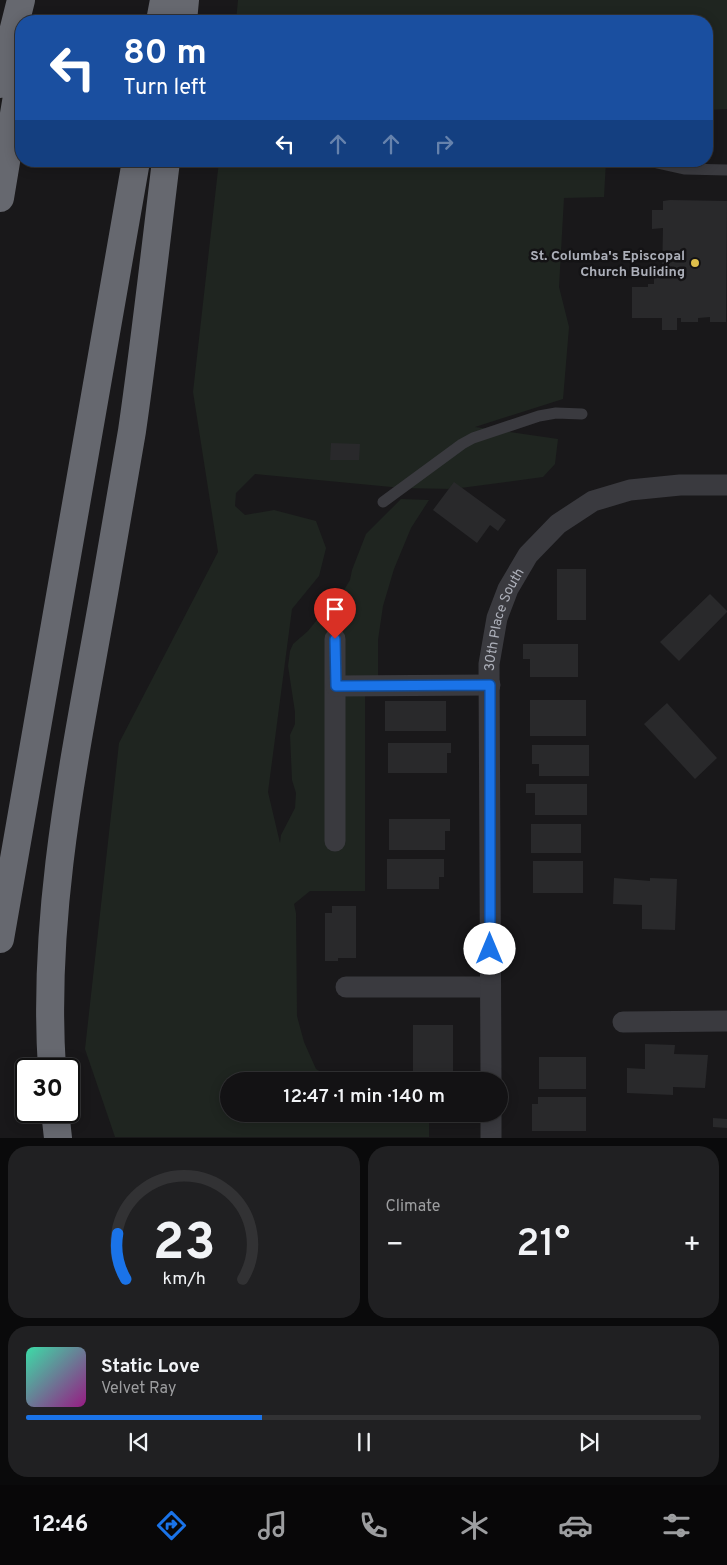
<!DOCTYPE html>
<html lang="en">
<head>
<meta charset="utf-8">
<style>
	:root { --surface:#131214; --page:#202022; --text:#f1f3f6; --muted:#9d9ea0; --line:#323234; --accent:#1a73e8 }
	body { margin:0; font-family:Overpass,sans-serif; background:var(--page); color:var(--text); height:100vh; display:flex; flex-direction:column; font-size:19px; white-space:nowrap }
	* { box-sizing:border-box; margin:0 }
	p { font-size:16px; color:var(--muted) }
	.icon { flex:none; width:28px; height:28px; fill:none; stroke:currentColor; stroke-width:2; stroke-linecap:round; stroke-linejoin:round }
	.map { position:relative; height:1138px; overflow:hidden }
	.panel { display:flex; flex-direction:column; gap:8px; padding:8px; background:#0a0a0b; flex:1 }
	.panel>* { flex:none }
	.guide { position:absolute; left:15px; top:15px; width:698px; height:152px; border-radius:20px; box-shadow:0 2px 12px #0003,0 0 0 1px var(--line); background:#1a4fa0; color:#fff; overflow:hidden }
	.speed { position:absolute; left:15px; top:1058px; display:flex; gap:10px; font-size:25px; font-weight:700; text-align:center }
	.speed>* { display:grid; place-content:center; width:65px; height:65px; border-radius:50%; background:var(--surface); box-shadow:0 2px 12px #0003,0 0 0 1px var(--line); line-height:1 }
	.speed .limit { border:2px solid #111; border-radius:8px; background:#fff; color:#111 }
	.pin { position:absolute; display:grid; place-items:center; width:42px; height:42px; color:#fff; margin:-51px -21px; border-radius:50% 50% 50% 0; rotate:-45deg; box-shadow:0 0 5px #0007 }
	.pin .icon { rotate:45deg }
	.me { position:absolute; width:55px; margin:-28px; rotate:0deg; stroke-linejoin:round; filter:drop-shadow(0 0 4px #0008) }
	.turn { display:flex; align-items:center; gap:18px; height:105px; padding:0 25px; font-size:22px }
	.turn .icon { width:65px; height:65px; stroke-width:2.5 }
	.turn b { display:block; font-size:35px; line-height:42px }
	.lanes { display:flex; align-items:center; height:48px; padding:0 25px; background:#0003; justify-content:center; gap:25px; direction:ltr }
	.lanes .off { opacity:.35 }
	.big { font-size:38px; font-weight:600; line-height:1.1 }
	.panel .tile { flex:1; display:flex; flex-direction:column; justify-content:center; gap:8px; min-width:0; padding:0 18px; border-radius:20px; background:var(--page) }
	.panel .dial { align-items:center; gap:0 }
	.dial svg { height:130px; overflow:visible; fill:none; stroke:var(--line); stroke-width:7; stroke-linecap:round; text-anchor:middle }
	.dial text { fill:var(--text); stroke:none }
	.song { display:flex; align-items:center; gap:15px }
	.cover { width:60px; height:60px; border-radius:8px; background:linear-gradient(135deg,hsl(160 70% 55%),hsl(310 70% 35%)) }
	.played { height:5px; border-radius:2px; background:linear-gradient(90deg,var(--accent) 35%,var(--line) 35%) }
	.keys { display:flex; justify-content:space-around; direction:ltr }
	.heat { display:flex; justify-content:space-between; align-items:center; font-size:28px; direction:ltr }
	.panel .tiles { flex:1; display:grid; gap:8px; grid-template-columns:1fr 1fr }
	.tile:last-child { grid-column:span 2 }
	.trip { position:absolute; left:220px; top:1072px; width:288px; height:50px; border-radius:25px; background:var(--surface); box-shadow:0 2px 12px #0003,0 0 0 1px var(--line); font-weight:600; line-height:50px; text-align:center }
	.menu { display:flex; height:80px; justify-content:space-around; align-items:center; background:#080708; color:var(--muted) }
	.menu .icon { width:35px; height:35px }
	.menu .on { color:var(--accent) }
	.menu b { font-size:22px; color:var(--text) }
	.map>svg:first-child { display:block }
	.green { fill:#1f2520 }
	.building { fill:#29292b }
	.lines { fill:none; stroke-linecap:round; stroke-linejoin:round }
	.service { stroke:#3a3a3f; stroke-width:11 }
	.minor { stroke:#3a3a3f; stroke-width:21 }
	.motorway { stroke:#66686f; stroke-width:28 }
	.route-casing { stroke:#114b97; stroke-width:12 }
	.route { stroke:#1a73e8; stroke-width:9 }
	.poi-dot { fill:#dfbf4c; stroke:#141315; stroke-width:2 }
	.labels { text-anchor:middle; stroke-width:5; stroke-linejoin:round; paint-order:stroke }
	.poi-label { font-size:14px; font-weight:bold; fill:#acafb9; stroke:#141315; text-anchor:end }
	.street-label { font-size:14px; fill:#acafb9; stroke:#141315 }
</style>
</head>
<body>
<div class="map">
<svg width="727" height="1138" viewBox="0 0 727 1138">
	<rect width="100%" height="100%" fill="#19181a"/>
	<path class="green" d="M238,0H727V109L706,110V21H236Z
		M219,161H606L604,197L564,198L559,287L569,327L563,399L475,427L558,439L555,464L543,477L453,489L402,488L255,474L236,493L235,506L245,515L274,510L316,521L326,548L319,576L292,609L268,792L280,843L281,835L295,808L296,793L292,780L290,735L295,724V712L288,666L290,651L293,644L308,631L325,610L338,600L350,580L352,570L366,534L401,499L429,500L411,528L394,569L383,606L378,640V686H365V891H310L294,904L296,913L297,1016L304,1042L316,1069L334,1080L339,1081H229V1114H429V1137H115L85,1049L119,743L218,552L193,392Z"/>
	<path class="building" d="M670,200L727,201L726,322H710V317L698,318V322H681V318H677V330H662V318H632V287H648V284H654V276H662L663,228L652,229V210H663V201Z
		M331,443L360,444L359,460H330Z
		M454,482L506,520L498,531L490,525L477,543L433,510Z
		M557,569H586V620H557Z
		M710,594L727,611V612L679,661L660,642Z
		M523,644H578V677H530V659H523Z
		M530,700H586V736H530Z
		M385,701H446V731H385Z
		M667,703L717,758L695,779L644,724Z
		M388,743H451V753H447V773H388Z
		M532,745H589V776H539V764H532Z
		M526,784H587V815H535V793H526Z
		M389,819H450V831H445V850H389Z
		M531,824H581V853H531Z
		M387,859H444V877H439V889H387Z
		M533,861H583V893H533Z
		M614,878L650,881V878L677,879L675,930L642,929V905L613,904Z
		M332,906H356V958H338V961H325V913H332Z
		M413,1025H453V1075H413Z
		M645,1044L675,1045L674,1054L708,1055L705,1088L673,1087V1095L627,1093V1068L645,1069Z
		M539,1057H586V1089H539Z
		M538,1097H586V1131H532V1104H538Z
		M713,1118L727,1119V1128L713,1127Z"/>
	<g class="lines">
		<path class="service" d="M648,161L684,169L727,170
			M383,502L462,444L473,438L539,416L556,413L582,414"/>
		<g class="minor">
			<path d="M335,639V841"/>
			<path d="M336,686L490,685"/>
			<path d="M346,987H490"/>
			<path d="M623,1022L727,1021"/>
			<path id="s1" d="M491,1081L489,664L497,618L508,589L528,555L558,524L593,501L630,490L680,485H727"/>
			<path d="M491,1114V1138"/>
		</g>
		<path class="motorway" d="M160,21L164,0
			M183,21L185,0
			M0,84L21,0
			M0,198L21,72
			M0,939L136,161
			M52,1069C41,902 79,739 107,576C115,528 124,479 132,431C145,341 155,251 166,161
			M55,1111L58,1138"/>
	</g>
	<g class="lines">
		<defs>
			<path id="route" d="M335,639L336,686L490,685V949"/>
		</defs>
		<use href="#route" class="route-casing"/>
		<use href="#route" class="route"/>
	</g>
	<circle class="poi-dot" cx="695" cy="263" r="5"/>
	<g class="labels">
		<g class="poi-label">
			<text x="685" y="260">St. Columba's Episcopal<tspan x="685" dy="16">Church Buliding</tspan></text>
		</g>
		<g class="street-label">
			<text dy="5" stroke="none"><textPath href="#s1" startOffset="464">30th Place South</textPath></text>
		</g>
	</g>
</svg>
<div class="speed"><div class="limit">30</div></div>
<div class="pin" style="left:335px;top:639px;background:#d93025"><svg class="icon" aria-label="arrive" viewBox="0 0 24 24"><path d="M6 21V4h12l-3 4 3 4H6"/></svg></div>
<svg class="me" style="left:490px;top:949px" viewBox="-20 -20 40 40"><circle r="19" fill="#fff"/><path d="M0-13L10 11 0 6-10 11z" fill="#1a73e8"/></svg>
<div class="trip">12:47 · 1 min · 140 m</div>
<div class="guide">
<div class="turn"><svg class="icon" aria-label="left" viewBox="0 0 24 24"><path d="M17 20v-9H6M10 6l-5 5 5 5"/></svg><div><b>80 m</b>Turn left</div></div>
<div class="lanes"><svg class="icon" aria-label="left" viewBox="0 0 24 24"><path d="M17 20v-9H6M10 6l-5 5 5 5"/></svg><svg class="icon off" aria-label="ahead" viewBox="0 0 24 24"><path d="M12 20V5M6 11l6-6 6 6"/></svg><svg class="icon off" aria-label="ahead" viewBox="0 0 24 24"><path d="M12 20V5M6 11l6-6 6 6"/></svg><svg class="icon off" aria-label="right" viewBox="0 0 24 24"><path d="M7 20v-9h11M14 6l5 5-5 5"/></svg></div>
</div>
</div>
<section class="panel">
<div class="tiles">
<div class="tile dial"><svg viewBox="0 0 100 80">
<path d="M14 69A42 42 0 1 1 86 69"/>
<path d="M14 69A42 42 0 0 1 9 41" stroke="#1a73e8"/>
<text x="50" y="56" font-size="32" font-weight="700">23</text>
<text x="50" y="72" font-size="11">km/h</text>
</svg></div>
<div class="tile"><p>Climate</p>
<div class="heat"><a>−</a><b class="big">21°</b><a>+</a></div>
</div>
<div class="tile">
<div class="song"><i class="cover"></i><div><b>Static Love</b><p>Velvet Ray</p></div></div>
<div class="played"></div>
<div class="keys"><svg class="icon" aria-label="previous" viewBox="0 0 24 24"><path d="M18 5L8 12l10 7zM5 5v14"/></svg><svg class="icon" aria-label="pause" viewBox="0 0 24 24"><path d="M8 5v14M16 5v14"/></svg><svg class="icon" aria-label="next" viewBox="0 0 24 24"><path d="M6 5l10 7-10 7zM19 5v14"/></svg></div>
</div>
</div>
</section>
<nav class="menu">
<b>12:46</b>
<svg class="icon on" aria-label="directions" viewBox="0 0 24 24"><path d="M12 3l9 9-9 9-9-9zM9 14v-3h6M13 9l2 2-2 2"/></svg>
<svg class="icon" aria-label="music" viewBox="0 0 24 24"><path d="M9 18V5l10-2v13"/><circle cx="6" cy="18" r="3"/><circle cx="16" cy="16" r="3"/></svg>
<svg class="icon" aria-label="phone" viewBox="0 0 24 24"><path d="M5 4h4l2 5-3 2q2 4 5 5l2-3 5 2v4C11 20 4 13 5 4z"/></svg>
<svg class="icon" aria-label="climate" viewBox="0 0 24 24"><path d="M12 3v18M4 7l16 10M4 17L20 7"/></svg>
<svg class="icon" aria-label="car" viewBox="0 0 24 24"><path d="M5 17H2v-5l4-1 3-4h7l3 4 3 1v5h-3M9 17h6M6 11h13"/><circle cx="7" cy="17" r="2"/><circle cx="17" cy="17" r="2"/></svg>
<svg class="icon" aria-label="filters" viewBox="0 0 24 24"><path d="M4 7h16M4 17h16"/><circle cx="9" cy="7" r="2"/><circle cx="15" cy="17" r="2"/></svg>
</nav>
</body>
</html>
